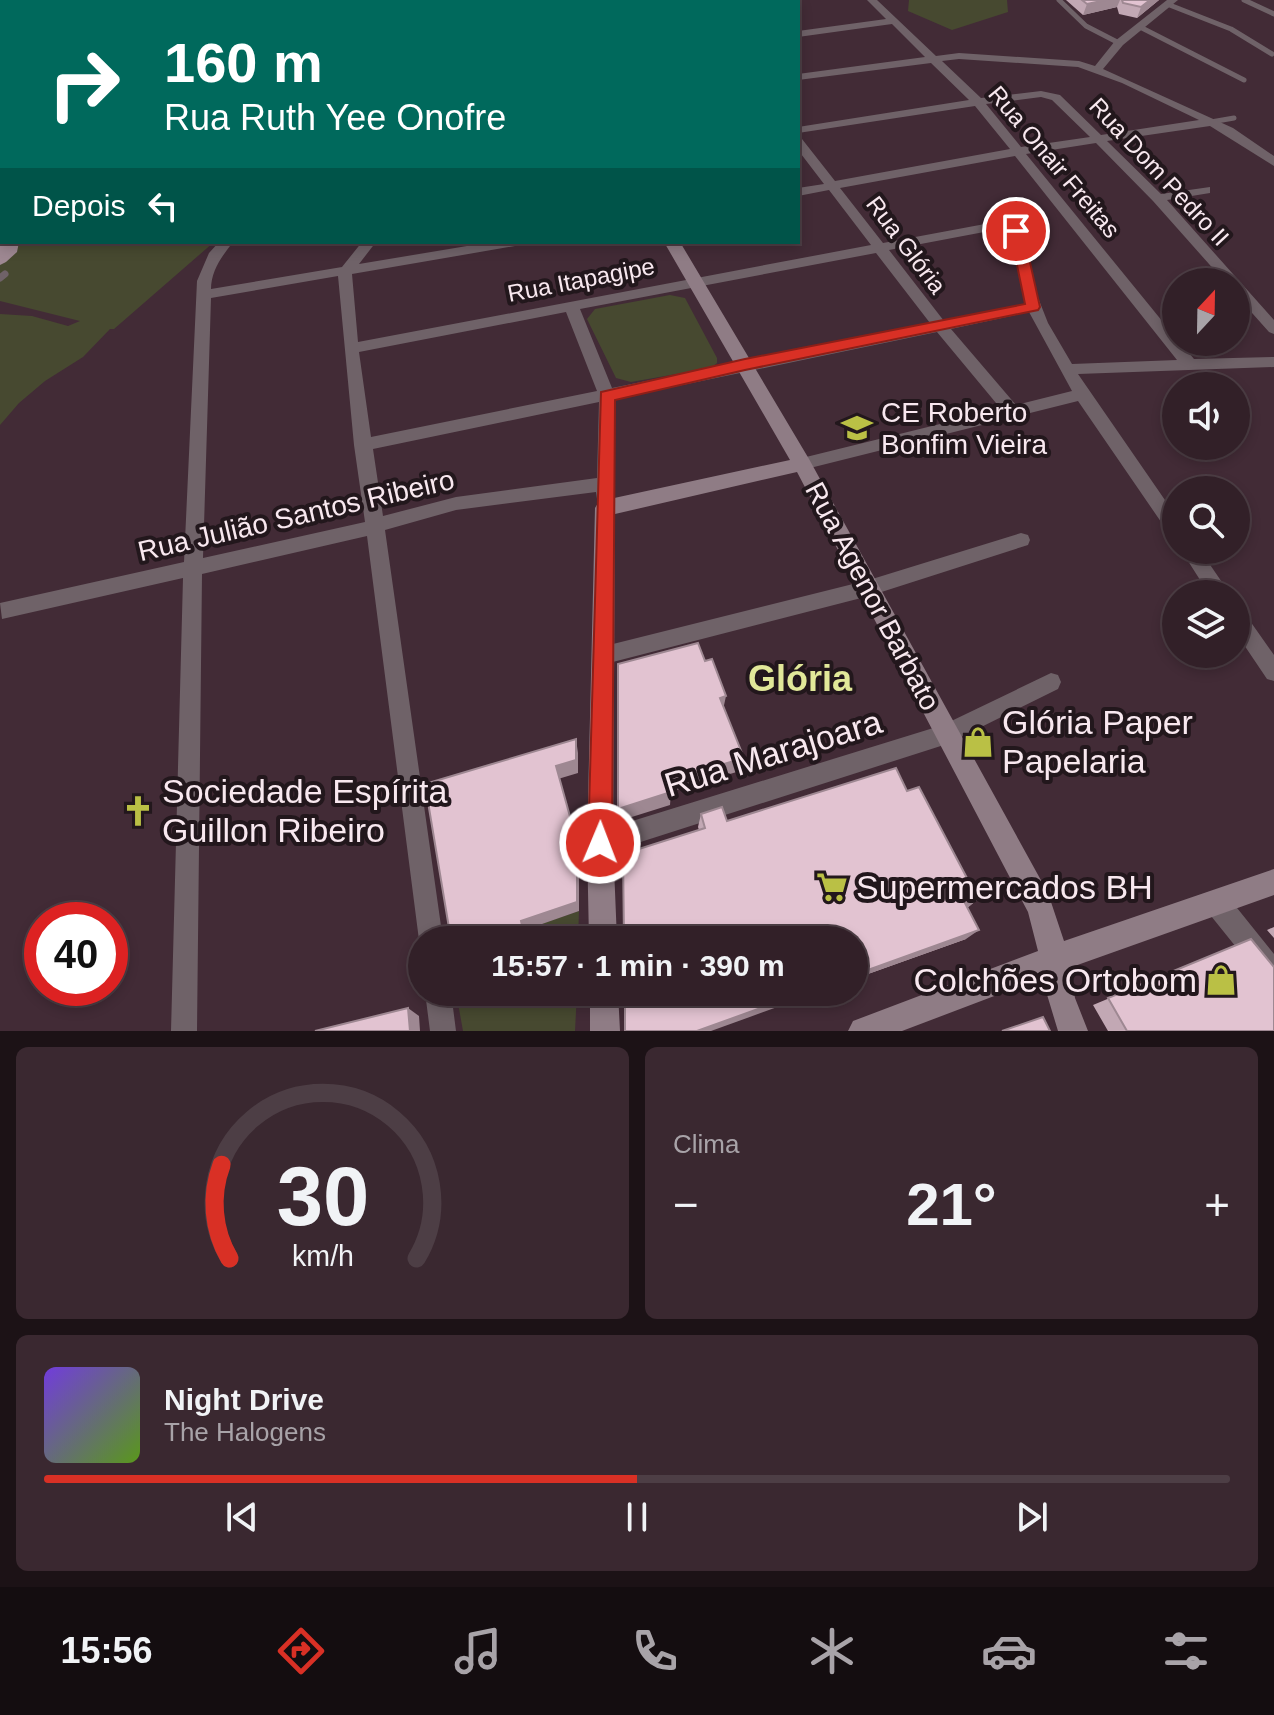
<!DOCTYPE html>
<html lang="pt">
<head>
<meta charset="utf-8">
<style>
	:root { --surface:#322028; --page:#3a2830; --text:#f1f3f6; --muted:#a8a3a8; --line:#4d3e45; --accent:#d93025 }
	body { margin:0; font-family:Helvetica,sans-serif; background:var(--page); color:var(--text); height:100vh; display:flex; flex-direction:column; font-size:30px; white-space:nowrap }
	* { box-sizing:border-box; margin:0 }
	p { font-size:26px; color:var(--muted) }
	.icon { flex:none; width:44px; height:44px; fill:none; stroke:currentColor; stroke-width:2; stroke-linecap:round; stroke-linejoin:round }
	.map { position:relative; height:1031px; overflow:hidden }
	.side { display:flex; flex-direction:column; gap:16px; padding:16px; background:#1c1216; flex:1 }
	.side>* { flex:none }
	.top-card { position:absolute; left:0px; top:0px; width:800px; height:244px; box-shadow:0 4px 12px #0003,0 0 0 2px var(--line); background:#00695c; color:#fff; overflow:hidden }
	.needle { width:52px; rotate:22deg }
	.controls { position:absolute; left:1162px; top:268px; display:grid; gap:16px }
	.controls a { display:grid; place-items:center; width:88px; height:88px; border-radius:50%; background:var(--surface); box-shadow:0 4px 12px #0003,0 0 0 2px var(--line); font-size:40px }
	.speed { position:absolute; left:24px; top:902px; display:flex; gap:16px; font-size:40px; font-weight:700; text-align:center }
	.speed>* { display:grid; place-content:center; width:104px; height:104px; border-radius:50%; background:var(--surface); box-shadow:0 4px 12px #0003,0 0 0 2px var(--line); line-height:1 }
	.speed .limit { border:12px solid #d22; background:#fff; color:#111 }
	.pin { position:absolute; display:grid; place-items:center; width:68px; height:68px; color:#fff; margin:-34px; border:4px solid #fff; border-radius:50%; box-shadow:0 2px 8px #0007 }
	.me { position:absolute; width:88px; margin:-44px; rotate:1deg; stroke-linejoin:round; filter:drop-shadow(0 0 6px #0008) }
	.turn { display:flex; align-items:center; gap:28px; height:168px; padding:0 32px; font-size:36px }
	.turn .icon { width:104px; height:104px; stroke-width:2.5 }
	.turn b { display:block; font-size:56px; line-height:68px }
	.then { display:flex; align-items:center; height:76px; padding:0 32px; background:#0003; gap:16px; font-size:30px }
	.big { font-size:60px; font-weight:600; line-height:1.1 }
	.side .tile { flex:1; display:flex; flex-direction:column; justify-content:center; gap:12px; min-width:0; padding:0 28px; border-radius:12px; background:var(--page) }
	.side .dial { align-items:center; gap:0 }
	.dial svg { height:208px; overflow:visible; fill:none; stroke:var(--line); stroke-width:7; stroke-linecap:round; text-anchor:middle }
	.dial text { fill:var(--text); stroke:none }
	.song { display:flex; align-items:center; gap:24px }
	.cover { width:96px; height:96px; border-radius:12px; background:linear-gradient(135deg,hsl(260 70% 55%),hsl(90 70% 35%)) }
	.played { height:8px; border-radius:4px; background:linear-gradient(90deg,var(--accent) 50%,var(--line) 50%) }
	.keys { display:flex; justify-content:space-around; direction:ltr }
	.heat { display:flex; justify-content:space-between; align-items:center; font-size:44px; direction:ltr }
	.side .tiles { flex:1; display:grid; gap:16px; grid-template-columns:1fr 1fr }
	.tile:last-child { grid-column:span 2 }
	.trip { position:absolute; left:408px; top:926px; width:460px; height:80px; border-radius:40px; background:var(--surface); box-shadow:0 4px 12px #0003,0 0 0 2px var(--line); font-weight:600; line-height:80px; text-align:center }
	.tab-bar { display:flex; height:128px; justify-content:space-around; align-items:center; background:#140d10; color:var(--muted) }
	.tab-bar .icon { width:56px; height:56px }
	.tab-bar .current { color:var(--accent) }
	.tab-bar b { font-size:36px; color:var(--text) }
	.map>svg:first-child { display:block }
	.green { fill:#474930 }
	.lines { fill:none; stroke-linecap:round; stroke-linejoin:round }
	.lane-far1 { stroke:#6f6268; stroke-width:5 }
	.lane { stroke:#6f6268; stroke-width:7 }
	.street { fill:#6f6268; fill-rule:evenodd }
	.secondary { fill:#8f7c85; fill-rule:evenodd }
	.wall { fill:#c2a8b4 }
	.shaded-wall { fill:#9e8892 }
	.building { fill:#e2c3d1; stroke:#9e8892; stroke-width:2 }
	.route { fill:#d93025; stroke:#8d1f18; stroke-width:2 }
	.labels { text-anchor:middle; stroke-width:8; stroke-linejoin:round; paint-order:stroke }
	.far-street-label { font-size:24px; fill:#f8e8ef; stroke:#22171c }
	.poi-label { font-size:28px; fill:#f8e8ef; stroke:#22171c; text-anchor:start }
	.street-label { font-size:28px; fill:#f8e8ef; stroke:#22171c }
	.near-poi-label { font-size:34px; fill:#f8e8ef; stroke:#22171c; text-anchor:start }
	.near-street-label { font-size:34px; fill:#f8e8ef; stroke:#22171c }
	.district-label { font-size:36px; font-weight:bold; fill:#e1e899; stroke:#22171c }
</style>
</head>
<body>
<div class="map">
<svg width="1274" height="1031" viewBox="0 0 1274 1031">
	<rect width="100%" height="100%" fill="#422b36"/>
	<path class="green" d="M909,0H1007L1008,12L952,30L908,11Z
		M0,75L2,242H214L114,329H110L83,357L45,381L19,403L0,425V314L32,316L68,326L80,321L0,301Z
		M670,295L685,298L717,358V363L711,368L631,382L616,378L587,319L595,309Z
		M579,911L578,940H494Z
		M456,992H577L575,1031H463Z"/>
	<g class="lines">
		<path class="lane-far1" d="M1059,0L1086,26L1119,43
			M1244,0L1274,14
			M1167,4L1231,29L1272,54
			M1140,27L1244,80
			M1211,122L1234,118"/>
		<path class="lane" d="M0,278L5,274"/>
		<path class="street" d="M507,0H517L506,2Z
			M867,0H877L936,56L959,53L1079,61L1095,66L1115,41L1167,0H1178L1123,45L1103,69L1233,128L1274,156V166L1210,126L1107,141L1161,194L1210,187V193L1167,200L1274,320V334L1269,332L1236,295V282H1225L1153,201L1096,143L1026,154L1176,338V342H1180L1194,359L1274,357V367L1078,374L1176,516V537L1170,535L1078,401L802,470L796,469L793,464L796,459L802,458L1001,409L937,332L615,399L614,508L611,513H599L596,492L456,510L385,530L443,940H422V948L419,940L367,536L202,574L197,1031H171L183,578L2,619L0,603L184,562L197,281L209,253L219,242H233C222,256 211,271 211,289L342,267L362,242H376L359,264L491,242H522L515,246L352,274L358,342L871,245L829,190L798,196V188L824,184L798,150V138L802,139L835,181L1010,149L975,106L798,133V127L969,100L931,63L798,80V74L925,57L892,24L798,37V31L886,19ZM959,59L1078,67L1122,83L1199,120L1101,135L1060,95L1041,91L981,98L942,61ZM1041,97L1052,100L1090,137L1021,147L986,104ZM1015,156L1177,360L1072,364L1048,323L1035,290L1021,228L1001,221L883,243L840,188ZM1000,229L1010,233L1026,304L944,321L889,250ZM876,253L930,323L612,388L580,309ZM338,276L354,445L365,522L203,558L211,298ZM566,312L597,391L371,437L359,352ZM1029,312L1072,391L1016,405L951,329ZM599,402L597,478L456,497L383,516L373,449Z
			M0,70H2V76H0Z
			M1021,533L1028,535L1030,540L1028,545L869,596L605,664L598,661L595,655L598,649L605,646L869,580Z
			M1181,550H1200L1230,594H1209Z
			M1236,609L1243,611L1274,655V681L1267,679L1236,633Z
			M1051,673L1058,675L1061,682L1058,689L947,744L600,855L592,851L588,843L592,835L600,831L943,725Z
			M1216,890L1225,893L1274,954V987L1265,983L1207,911L1204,902L1207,893Z
			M425,992H451L456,1031H430Z"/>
		<path class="secondary" d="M531,0H541L542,2H532Z
			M664,242H680L809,459L1048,893L1064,941L1274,869V895L1069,968L1075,998L1088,1031H1058L1042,978L902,1031H848L853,1021L1038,951L1028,912L797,472L615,514L613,843L617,940H589L587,843L595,508L598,503L605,500L790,460Z
			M590,992H618L620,1031H590Z"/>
	</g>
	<path class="wall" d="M99,0H180L178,2H100Z
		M1066,0H1159L1137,18L1119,14L1117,7L1083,15Z
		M907,791L978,899L967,908L966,939L854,979V940L699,830L698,827L701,814L727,821Z
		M1274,927V938L1267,930Z
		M1232,947L1274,1031H1108L1093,1005Z"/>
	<path class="shaded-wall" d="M138,0H180L178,2H134Z
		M652,0H727L712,2H637Z
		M1106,0H1120L1117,7L1083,15L1087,4Z
		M1150,0H1159L1137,18L1141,7Z
		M2,232V242H19L17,252L6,262L0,265V234Z
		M726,696L723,710L720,698Z
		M576,739L578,753V773L558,779L556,766Z
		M744,758L740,771L666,793L667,781Z
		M671,792L670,805L619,821L618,809Z
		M577,830L579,841V911L525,930L527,940H510Z
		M978,899L966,909L965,903Z
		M979,930L966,939L854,979V975Z
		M805,992H819L711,1031H697Z
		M408,1008L419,1016L420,1031H410Z"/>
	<path class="building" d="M112,0H138L134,2H116Z
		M555,0H652L637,2H556Z
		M1082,0H1106L1087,4Z
		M1122,0H1150L1141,7L1123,3Z
		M2,179V232L0,234V180Z
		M698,643L705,661L712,659L726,696L720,698L744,758L667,781L671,792L618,809V664Z
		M576,739V760L556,766L574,831L577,830V902L521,921L524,935L510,940H475L474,936L463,940H451L425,784Z
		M896,768L907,791L919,787L978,899L965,903L979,930L854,975V940H624L623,854L705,828L701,814L722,807L727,821Z
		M1251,939L1274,967V1031H1127L1108,998Z
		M625,992H805L697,1031H625Z
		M408,1008L410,1031H315Z
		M1043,1017L1050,1031H1002Z"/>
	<path class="route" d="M1016,227L1023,231L1040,307L1038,310L745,370L615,400L612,843L608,852L600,855L592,852L588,843L601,392L745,359L1025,304L1010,231Z"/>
	<defs>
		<symbol id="school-bare" viewBox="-9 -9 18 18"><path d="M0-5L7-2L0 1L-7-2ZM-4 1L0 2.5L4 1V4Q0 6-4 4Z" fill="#bac045" stroke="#22171c" stroke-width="2.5" paint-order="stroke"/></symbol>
		<symbol id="shop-bare" viewBox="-9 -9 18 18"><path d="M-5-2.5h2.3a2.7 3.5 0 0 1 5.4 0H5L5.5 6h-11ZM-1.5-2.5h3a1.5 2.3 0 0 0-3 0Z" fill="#bac045" stroke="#22171c" stroke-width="2.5" paint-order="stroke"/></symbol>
		<symbol id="church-bare" viewBox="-9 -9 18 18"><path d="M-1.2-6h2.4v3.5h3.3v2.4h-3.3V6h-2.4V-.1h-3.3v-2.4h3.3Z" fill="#bac045" stroke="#22171c" stroke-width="2.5" paint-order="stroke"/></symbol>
		<symbol id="supermarket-bare" viewBox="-9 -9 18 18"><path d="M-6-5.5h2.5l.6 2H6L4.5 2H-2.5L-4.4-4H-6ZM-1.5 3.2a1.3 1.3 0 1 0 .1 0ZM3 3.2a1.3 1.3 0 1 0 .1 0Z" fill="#bac045" stroke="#22171c" stroke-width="2.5" paint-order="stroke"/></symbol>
	</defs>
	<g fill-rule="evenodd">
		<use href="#school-bare" x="835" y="406" width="44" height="44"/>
		<use href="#shop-bare" x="956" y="720" width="44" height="44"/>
		<use href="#church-bare" x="116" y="789" width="44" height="44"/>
		<use href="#supermarket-bare" x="810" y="865" width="44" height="44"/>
		<use href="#shop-bare" x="1199" y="958" width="44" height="44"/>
	</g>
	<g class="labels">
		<g class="far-street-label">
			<text transform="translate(1054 162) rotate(50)" y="8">Rua Onair Freitas</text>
			<text transform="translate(1159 172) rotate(47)" y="8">Rua Dom Pedro II</text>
			<text transform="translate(906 245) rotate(53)" y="8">Rua Glória</text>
			<text transform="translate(581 280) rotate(-11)" y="8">Rua Itapagipe</text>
		</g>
		<g class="poi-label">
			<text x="881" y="422">CE Roberto<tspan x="881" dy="32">Bonfim Vieira</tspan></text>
		</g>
		<g class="street-label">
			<text transform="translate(296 515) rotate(-13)" y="10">Rua Julião Santos Ribeiro</text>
			<text transform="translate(873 596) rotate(62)" y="10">Rua Agenor Barbato</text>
		</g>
		<g class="near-poi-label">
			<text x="1002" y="734">Glória Paper<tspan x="1002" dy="39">Papelaria</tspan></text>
			<text x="162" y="803">Sociedade Espírita<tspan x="162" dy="39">Guillon Ribeiro</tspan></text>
			<text x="856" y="899">Supermercados BH</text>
			<text x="1197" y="992" text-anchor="end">Colchões Ortobom</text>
		</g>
		<g class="near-street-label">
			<text transform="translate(773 753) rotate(-17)" y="12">Rua Marajoara</text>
		</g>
		<g class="district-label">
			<text x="800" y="691">Glória</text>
		</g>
	</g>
</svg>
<div class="controls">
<a><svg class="needle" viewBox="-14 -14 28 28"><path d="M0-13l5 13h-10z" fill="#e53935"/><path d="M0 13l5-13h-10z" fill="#a8a3a8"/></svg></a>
<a><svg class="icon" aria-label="sound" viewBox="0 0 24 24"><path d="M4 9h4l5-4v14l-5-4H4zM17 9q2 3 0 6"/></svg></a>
<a><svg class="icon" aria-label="search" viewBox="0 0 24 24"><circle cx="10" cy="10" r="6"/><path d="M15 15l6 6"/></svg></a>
<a><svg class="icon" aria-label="layers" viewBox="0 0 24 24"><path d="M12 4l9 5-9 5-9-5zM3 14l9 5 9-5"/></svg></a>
</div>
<div class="speed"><div class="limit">40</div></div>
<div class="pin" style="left:1016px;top:231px;background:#d93025"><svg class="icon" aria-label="arrive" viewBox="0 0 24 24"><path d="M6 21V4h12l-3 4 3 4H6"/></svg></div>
<svg class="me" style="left:600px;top:843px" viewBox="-20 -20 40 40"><circle r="17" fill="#d93025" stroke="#fff" stroke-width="3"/><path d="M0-11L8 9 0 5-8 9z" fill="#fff"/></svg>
<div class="trip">15:57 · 1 min · 390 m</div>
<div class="top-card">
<div class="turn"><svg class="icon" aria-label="right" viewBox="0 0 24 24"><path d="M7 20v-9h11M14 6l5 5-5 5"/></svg><div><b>160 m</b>Rua Ruth Yee Onofre</div></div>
<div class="then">Depois<svg class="icon" aria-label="left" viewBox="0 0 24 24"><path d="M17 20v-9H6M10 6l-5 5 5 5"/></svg></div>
</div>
</div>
<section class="side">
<div class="tiles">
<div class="tile dial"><svg viewBox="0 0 100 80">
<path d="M14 69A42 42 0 1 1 86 69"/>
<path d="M14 69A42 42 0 0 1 11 33" stroke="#d93025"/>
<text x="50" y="56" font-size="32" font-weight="700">30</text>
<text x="50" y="72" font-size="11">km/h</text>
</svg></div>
<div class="tile"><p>Clima</p>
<div class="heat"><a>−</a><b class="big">21°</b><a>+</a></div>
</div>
<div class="tile">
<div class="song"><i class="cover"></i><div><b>Night Drive</b><p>The Halogens</p></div></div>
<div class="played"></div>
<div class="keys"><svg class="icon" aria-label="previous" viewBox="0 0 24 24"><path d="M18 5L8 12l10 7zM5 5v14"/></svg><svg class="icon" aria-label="pause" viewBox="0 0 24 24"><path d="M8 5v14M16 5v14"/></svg><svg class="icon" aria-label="next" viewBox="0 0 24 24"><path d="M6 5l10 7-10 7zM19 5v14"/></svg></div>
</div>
</div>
</section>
<nav class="tab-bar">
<b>15:56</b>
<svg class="icon current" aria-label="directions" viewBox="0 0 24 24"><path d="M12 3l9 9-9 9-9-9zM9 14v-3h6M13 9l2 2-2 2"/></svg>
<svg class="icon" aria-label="music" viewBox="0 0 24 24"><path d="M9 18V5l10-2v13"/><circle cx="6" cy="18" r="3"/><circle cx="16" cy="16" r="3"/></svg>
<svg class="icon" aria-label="phone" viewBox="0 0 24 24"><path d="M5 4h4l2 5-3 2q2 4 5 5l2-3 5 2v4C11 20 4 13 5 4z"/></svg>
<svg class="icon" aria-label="climate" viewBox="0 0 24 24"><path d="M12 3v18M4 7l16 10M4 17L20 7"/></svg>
<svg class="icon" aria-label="car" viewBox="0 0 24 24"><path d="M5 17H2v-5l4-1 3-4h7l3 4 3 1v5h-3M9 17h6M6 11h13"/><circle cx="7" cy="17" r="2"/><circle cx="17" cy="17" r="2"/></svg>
<svg class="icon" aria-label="filters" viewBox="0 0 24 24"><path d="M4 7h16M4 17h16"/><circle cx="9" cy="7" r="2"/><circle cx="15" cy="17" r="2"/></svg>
</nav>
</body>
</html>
